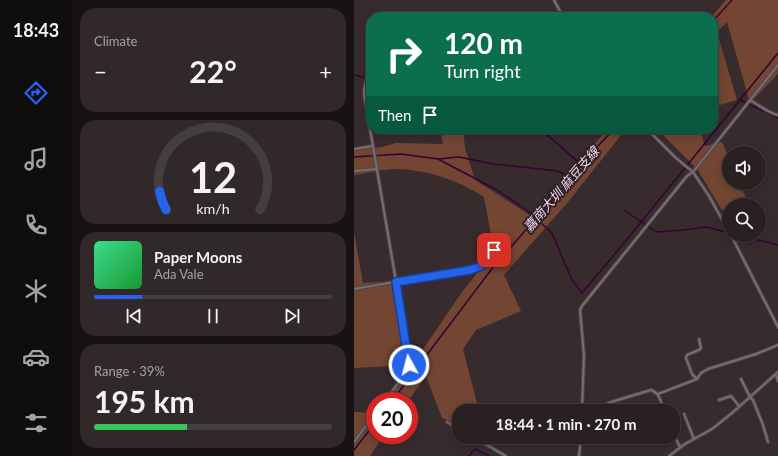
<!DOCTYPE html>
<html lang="en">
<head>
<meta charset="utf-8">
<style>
	:root { --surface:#292022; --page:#31282a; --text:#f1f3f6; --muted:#a5a3a5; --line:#453e40; --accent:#2563eb }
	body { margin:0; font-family:Lato,"Noto Sans TC",sans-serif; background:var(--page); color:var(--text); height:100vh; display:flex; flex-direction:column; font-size:15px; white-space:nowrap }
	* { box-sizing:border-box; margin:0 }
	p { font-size:13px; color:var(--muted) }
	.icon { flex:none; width:22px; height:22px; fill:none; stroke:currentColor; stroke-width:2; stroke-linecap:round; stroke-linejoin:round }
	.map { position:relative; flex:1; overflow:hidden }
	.sheet { display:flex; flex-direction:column; gap:8px; padding:8px; background:#171213; width:282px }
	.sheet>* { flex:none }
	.banner { position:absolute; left:12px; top:12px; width:352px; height:122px; border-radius:16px; box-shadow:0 2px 10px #0003,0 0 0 1px var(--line); background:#0b6e4f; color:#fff; overflow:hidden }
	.buttons { position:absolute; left:368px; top:146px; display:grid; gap:8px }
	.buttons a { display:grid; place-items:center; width:44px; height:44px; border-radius:50%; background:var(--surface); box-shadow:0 2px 10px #0003,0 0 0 1px var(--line); font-size:20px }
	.speed { position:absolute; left:12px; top:392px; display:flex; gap:8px; font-size:20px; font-weight:700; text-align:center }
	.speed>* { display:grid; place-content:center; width:52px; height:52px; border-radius:50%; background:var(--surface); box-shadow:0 2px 10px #0003,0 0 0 1px var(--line); line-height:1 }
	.speed .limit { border:6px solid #d22; background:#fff; color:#111 }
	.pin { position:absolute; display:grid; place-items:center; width:34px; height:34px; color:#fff; margin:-17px; border-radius:8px; box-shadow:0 2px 6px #0006 }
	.me { position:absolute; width:44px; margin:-22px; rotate:353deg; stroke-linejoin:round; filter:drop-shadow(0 0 3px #0008) }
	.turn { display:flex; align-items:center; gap:14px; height:84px; padding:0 12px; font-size:18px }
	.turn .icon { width:52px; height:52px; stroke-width:2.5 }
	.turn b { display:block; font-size:28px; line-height:34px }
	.then { display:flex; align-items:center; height:38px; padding:0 12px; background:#0003; gap:8px; font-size:15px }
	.big { font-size:30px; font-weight:700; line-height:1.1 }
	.sheet .tile { flex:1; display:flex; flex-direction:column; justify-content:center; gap:6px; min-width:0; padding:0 14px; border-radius:16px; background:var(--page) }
	.sheet .dial { align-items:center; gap:0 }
	.dial svg { height:104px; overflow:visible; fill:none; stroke:var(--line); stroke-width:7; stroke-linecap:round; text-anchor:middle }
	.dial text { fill:var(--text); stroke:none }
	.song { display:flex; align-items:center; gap:12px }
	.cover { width:48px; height:48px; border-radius:6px; background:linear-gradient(135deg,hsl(150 70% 55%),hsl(130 70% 35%)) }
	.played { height:4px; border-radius:2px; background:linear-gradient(90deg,var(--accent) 20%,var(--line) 20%) }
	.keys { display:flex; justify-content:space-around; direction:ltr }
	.heat { display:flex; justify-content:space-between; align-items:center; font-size:22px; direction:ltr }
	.charge { height:6px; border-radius:3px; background:linear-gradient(90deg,#34c759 39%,var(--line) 0) }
	.trip { position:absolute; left:98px; top:404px; width:228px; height:40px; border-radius:16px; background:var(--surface); box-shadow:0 2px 10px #0003,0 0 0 1px var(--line); font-weight:700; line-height:40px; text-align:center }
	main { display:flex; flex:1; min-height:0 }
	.tabs { display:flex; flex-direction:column; width:72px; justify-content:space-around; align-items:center; background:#100d0e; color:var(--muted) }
	.tabs .icon { width:28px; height:28px }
	.tabs .active { color:var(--accent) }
	.tabs b { font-size:18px; color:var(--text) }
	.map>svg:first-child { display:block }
	.green { fill:#724632 }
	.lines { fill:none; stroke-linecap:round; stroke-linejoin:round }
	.stream { stroke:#370035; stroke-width:1.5 }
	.service-casing { stroke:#524749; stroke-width:4 }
	.service { stroke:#756f72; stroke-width:2 }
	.route-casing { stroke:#184099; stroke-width:10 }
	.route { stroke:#2563eb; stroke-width:7 }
	.labels { text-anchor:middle; stroke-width:4; stroke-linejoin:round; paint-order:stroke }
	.water-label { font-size:13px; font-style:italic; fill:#f8d6f5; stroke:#2c2123 }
</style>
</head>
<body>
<main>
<nav class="tabs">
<b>18:43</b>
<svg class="icon active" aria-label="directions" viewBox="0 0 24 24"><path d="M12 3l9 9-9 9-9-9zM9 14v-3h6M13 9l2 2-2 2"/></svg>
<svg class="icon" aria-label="music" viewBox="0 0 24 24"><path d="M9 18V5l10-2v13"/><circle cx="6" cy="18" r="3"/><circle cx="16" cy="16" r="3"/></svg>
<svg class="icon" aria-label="phone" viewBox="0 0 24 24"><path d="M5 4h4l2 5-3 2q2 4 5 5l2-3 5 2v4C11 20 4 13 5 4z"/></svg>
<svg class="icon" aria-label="climate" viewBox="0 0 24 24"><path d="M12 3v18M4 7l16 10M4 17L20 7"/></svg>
<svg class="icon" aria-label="car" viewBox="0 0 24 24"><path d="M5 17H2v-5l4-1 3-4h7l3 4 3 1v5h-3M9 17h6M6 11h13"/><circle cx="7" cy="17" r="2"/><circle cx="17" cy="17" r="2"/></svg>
<svg class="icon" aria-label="filters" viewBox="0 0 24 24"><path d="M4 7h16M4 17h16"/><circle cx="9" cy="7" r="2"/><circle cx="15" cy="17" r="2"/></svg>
</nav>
<section class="sheet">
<div class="tile"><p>Climate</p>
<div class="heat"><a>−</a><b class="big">22°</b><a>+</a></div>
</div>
<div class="tile dial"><svg viewBox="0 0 100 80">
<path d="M14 69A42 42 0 1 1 86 69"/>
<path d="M14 69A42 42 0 0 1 9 55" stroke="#2563eb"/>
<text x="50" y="56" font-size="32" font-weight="700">12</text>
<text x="50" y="72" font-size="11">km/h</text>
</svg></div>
<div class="tile">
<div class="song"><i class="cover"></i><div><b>Paper Moons</b><p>Ada Vale</p></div></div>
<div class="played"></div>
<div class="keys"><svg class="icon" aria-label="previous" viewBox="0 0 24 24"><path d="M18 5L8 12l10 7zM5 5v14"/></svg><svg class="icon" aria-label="pause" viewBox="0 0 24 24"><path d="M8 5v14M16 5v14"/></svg><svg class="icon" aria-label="next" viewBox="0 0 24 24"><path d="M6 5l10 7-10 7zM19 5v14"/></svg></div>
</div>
<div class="tile"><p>Range · 39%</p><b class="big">195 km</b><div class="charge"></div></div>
</section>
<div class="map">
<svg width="424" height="456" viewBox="0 0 424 456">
	<rect width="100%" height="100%" fill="#372b2d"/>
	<path class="green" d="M372,0H424V74L396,103L373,22L363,32L383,100L359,107V17H357Z
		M86,129H109L111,148L121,180L179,217L220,166L254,129H272L214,202L150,275L167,311L122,330L109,349L125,411H105V425L88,418L72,376L54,401H29L58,365L0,368V232L9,283L41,281L59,364L108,292L140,252L130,197C104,180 74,170 43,169C29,169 14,173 0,175V150L28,147L42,143L89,144Z
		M303,129H346L351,146L368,142L375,158V183H385L392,198L378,205H375V207L368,210L343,169Z
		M21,410V435H30L16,456H0V412L19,413Z"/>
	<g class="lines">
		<path class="stream" d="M359,21L378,0
			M0,75L17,79
			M386,100L424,118
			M184,129C200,138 212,153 227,164
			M0,157L47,154L84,159L105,157L139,164L204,171L217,179
			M84,159L143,190L174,211L198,233L218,280L228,293L275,237L424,53
			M270,210L302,232L329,230L352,227L375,233
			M383,235L424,245
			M38,401L140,266L217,179L227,164L260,129
			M0,450L21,423
			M115,456L121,449L135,456"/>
		<defs>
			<path id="service" d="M200,0L209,17
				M396,100C405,105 414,113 424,115
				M293,129L322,158L339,172L355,196L375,232
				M19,146L55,358L54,370L31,401
				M0,149L19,146L10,94V90L13,77L17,75
				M0,171L23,169
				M377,235L424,327
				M0,289L116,269L127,266L140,250
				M345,339L347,348L345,350L333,355L332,358L338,374L343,379L347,373L354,369L402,354L424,345
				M422,375L424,381
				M387,379L396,397L399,400L409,425L414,442
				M304,394L343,379
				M365,400L377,396L385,406
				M228,411L230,355L226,310L228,306L333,176L339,172L424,65
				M237,411L257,402L297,390C306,393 307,403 310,411
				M330,414L340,439
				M93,422L105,429
				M319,433L326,447
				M119,437L152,456
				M0,442L21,414
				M225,456L227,437
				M315,456L331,444L358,429L378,413L424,372"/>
		</defs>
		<use href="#service" class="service-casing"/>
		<use href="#service" class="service"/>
	</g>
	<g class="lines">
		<defs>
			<path id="route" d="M55,365L42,282L116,270L127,266L140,250"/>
		</defs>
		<use href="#route" class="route-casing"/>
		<use href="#route" class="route"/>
	</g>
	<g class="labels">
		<g class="water-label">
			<text transform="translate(207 189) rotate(-49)" y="5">嘉南大圳 麻豆支線</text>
		</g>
	</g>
</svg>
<div class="buttons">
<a><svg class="icon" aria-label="sound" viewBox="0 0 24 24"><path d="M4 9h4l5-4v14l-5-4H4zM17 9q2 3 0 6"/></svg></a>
<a><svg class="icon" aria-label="search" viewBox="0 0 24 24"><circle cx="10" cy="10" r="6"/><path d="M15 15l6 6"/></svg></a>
</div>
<div class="speed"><div class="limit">20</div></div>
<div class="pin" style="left:140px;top:250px;background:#d93025"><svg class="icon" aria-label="arrive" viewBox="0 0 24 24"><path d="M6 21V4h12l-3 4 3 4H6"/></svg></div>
<svg class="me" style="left:55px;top:365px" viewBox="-20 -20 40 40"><circle r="17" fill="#2563eb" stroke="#fff" stroke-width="3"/><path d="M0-11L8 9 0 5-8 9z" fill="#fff"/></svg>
<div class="trip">18:44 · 1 min · 270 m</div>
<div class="banner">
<div class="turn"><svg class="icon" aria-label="right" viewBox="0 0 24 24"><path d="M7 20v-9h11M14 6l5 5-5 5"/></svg><div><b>120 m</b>Turn right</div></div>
<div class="then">Then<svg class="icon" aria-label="arrive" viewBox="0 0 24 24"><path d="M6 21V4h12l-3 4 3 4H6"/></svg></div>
</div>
</div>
</main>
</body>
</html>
